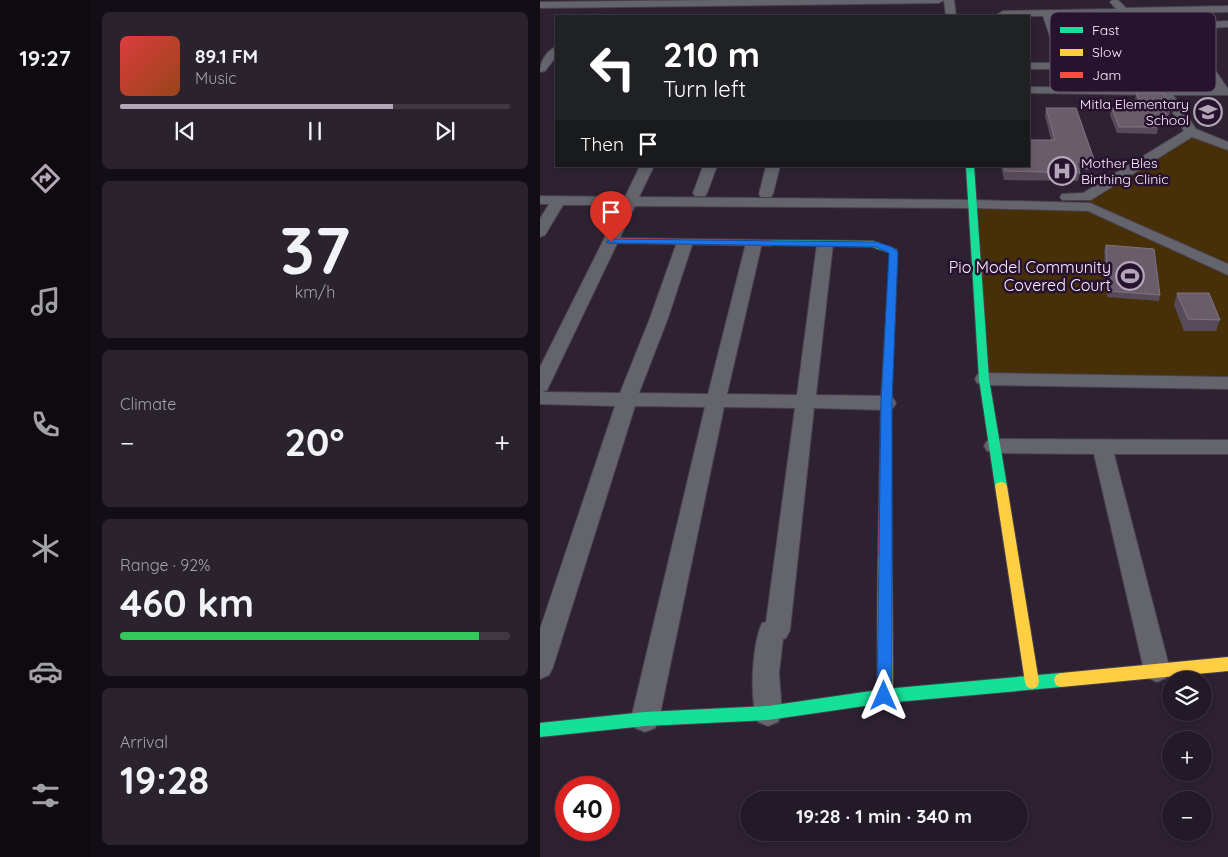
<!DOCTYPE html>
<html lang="en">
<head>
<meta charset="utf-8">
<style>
	:root { --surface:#221a26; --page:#2a232e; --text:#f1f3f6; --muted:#a2a1a7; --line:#3f3843; --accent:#b3a7b7 }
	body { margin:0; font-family:Quicksand,sans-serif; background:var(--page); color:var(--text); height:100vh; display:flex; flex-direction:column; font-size:19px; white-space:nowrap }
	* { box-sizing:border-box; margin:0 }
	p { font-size:16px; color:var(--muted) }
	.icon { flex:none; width:28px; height:28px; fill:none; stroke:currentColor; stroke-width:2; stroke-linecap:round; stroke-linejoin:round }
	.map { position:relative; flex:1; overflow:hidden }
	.details { display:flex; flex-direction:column; gap:12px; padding:12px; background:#130e15; width:450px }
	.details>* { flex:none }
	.top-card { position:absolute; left:15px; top:15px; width:475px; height:152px; border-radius:0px; box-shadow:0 2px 8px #0003,0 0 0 1px var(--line); background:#202124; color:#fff; overflow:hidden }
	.buttons { position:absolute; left:622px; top:671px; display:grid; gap:10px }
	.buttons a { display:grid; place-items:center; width:50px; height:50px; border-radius:50%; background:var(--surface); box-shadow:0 2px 8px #0003,0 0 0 1px var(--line); font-size:25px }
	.speed { position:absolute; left:15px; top:776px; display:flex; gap:10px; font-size:25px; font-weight:700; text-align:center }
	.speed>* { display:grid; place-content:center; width:65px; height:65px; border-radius:50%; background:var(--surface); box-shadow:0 2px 8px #0003,0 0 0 1px var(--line); line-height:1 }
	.speed .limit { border:8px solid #d22; background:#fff; color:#111 }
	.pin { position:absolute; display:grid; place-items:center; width:42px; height:42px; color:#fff; margin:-51px -21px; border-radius:50% 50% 50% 0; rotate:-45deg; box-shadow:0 0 5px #0007 }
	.pin .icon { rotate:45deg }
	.me { position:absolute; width:55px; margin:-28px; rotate:0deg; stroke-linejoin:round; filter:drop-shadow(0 0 4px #0008) }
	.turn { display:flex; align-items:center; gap:18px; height:105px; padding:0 25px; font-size:22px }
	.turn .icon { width:65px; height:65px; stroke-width:2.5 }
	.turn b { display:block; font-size:35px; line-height:42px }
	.then { display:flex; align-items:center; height:48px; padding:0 25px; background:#0003; gap:10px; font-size:19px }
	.big { font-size:38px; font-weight:800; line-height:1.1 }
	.details .card { flex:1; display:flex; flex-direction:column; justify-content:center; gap:8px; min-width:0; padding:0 18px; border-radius:8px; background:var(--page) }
	.details .dial { align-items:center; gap:0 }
	.dial b { font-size:65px; line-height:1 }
	.song { display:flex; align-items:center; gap:15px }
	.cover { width:60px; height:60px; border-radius:8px; background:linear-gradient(135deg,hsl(0 70% 55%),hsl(20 70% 35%)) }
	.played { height:5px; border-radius:2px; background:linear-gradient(90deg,var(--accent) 70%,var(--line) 70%) }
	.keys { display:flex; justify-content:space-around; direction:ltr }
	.heat { display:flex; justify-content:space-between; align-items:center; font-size:28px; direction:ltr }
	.charge { height:8px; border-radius:4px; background:linear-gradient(90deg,#34c759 92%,var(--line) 0) }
	.trip { position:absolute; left:200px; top:791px; width:288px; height:50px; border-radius:25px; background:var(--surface); box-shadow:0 2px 8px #0003,0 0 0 1px var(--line); font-weight:800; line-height:50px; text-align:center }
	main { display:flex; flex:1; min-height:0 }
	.tabs { display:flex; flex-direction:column; width:90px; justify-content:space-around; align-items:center; background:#0e0a0f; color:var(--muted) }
	.tabs .icon { width:35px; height:35px }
	.tabs .selected { color:var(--accent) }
	.tabs b { font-size:22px; color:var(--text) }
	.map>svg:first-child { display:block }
	.green { fill:#472f08 }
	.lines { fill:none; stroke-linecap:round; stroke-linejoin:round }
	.street-casing { stroke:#4a404d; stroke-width:2 }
	.fast-casing { stroke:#4a404d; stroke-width:2 }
	.slow-casing { stroke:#4a404d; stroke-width:2 }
	.jam-casing { stroke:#4a404d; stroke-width:2 }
	.street { fill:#63646c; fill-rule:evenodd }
	.fast { fill:#16e098; fill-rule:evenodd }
	.slow { fill:#ffcf43; fill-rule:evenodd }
	.jam { fill:#f24e42; fill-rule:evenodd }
	.wall { fill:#574b59 }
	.building { fill:#695d6a; stroke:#807482 }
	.route { fill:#1a73e8; stroke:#114b97 }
	.labels { text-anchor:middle; stroke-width:5; stroke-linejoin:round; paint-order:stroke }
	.far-poi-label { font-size:14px; fill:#faeeff; stroke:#27122f; text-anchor:end }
	.poi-label { font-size:16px; fill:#faeeff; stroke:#27122f; text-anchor:end }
	.key { fill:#27122f; stroke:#66546d; stroke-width:1 }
	.key-label { font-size:14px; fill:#faeeff }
</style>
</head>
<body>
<main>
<nav class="tabs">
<b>19:27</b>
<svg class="icon selected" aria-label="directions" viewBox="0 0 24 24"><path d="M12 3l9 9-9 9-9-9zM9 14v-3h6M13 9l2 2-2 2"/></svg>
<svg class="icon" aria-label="music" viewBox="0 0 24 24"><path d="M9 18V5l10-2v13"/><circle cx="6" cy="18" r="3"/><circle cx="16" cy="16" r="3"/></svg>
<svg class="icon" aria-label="phone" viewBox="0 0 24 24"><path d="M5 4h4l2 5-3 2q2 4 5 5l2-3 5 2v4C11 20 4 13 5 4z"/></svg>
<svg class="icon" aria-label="climate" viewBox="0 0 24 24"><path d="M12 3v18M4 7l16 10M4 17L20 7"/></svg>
<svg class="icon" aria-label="car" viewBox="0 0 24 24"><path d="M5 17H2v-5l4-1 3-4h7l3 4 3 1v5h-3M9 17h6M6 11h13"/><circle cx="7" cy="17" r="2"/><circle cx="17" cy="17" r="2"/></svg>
<svg class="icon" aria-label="filters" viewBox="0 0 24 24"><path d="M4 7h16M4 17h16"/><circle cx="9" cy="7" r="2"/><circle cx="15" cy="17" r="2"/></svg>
</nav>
<section class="details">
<div class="card">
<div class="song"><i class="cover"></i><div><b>89.1 FM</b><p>Music</p></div></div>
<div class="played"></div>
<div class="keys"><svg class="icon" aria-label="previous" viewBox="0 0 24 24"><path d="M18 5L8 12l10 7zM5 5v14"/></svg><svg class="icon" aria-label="pause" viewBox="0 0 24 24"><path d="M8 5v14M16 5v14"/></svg><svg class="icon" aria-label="next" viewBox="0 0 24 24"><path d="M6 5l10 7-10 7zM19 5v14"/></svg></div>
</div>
<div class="card dial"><b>37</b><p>km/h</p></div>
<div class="card"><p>Climate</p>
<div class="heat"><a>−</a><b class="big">20°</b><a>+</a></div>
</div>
<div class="card"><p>Range · 92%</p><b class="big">460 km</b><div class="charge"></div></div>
<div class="card"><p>Arrival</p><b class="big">19:28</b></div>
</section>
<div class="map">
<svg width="688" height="857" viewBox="0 0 688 857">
	<rect width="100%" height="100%" fill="#2e2232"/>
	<path class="green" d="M651,132L688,146V383L444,379L433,204L550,206L546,197Z"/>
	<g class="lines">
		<defs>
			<path id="street" d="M175,0H404L399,3L0,8V2Z
				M404,0H414L416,16H406Z
				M572,0H578L586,8L688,6V12L589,14L629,88H676L635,26L636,24L688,21V27L647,29L688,89V95H633L656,129L688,142V150L652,137L551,200H522L520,197L522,194L543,193L644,131L622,95L489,93V87L618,88L608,69H489V63H519L503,16H460L458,14L463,11L576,9L570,2ZM580,14L605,63H571L548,15ZM539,15L561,63H530L512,16Z
				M16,47V57L5,71L0,72C0,62 6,51 16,47Z
				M100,166H114L99,197L433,200L550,203L688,264V275L548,211L433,208L95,206L9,386L7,390L2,392L80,393L110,318L137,242L140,239H150L153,242L128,318L99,393L168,394L206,243L209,240H219L222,243L187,394L257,395L277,244L280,241H290L293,244L276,395L346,396L353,398L356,403L353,408L346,410L274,408L250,630L246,638L243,639L239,673L242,713L238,722L228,726L218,722C209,700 212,645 222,623L226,622L255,408L184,407L119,719L115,728L105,732L95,728L91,719L165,407L95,406L13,667L9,675L0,679V629L75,406L0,404V367L81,205H23L5,235L0,237V219L9,204H0V196L85,197Z
				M163,166H177L167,193L165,196H155L153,193Z
				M226,166H240L233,194L231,197H221L219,194Z
				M444,373L688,377V389L444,385L437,383L435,379L437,375Z
				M454,439L688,440V454H574L630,670L626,678L617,682L608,678L604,670L554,454L454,453L447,451L444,446L447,441Z"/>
			<path id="fast" d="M426,166H434L449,379L467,486L465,489H457L455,486L439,379Z
				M231,240L333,241L357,250L351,400L350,403H342L341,400L350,253L332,247L228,245V241Z
				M521,673L526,675L528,680L526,685L521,687L345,703L228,720L105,726L0,737V723L105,712L228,706L345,689Z"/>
			<path id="slow" d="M461,482L465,483L467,486L499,682L497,687L492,689L487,687L485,682L455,486L457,483Z
				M345,552L350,553L352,557L353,696L350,701L345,703L340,701L337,696L338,557L340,553Z
				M688,657V671L521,687L516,685L514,680L516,675L521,673Z"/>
			<path id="jam" d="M71,238L231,240L235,243L231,246L68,243L67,241Z
				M346,396L351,400L352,557L350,561L345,562L340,561L338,557L341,400Z"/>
		</defs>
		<use href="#street" class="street-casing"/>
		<use href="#fast" class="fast-casing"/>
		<use href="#slow" class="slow-casing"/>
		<use href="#jam" class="jam-casing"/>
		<use href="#street" class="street"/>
		<use href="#fast" class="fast"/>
		<use href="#slow" class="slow"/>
		<use href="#jam" class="jam"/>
	</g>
	<path class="wall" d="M596,93L631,108L629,115H627L628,117L626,123L617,124L618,127L617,134L577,133L570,115L572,108H578L579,103L595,101V99Z
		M506,108L555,162L553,170H539L540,173L538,181L464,180L461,166H489L511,140L505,116Z
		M566,245L620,295L619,301L567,297L564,251Z
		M637,293L680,320L676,331H644L634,305Z"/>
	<path class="building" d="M596,93H623L631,108H623L628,117L614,118L618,127H579L572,108L581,109L579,103L599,100Z
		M506,108H536L555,162H536L540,173L465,171L464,166H489V140H515Z
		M566,245L614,249L620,295L568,291Z
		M637,293H669L680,320L648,319Z"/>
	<path class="route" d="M71,239L337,242L352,247L358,252L352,403V696L350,701L344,703L339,701L337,696L341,403L349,253L336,247L68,243L66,242Z"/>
	<defs>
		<symbol id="school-ring" viewBox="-11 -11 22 22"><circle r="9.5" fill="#27122f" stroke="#b3a7b7" stroke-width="1.5"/><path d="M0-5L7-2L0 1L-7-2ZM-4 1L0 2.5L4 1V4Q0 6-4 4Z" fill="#b3a7b7"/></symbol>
		<symbol id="hospital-ring" viewBox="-11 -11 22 22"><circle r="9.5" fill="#27122f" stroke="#b3a7b7" stroke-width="1.5"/><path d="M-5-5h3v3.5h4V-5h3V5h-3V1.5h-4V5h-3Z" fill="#b3a7b7"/></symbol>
		<symbol id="stadium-ring" viewBox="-11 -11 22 22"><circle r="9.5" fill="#27122f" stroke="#b3a7b7" stroke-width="1.5"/><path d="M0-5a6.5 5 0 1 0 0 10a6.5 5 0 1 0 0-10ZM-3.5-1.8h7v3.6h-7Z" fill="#b3a7b7"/></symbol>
	</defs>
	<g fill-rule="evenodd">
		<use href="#school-ring" x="652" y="96" width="32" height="32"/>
		<use href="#hospital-ring" x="506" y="155" width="32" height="32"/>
		<use href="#stadium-ring" x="574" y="260" width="32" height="32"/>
	</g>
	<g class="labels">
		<g class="far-poi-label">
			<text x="649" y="109">Mitla Elementary<tspan x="649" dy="16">School</tspan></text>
			<text x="541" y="168" text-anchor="start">Mother Bles<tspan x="541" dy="16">Birthing Clinic</tspan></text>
		</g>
		<g class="poi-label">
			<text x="571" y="273">Pio Model Community<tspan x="571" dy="18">Covered Court</tspan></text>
		</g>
	</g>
	<rect x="510" y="12" width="166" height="80" rx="8" class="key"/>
	<rect x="520" y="27" width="23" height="6" fill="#16e098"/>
	<rect x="520" y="49" width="23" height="7" fill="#ffcf43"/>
	<rect x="520" y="72" width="23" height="6" fill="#f24e42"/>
	<g class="key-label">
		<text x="552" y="35">Fast</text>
		<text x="552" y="57">Slow</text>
		<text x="552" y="80">Jam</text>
	</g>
</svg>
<div class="buttons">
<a><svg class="icon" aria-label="layers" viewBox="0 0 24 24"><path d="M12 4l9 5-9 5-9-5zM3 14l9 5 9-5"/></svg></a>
<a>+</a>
<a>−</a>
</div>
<div class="speed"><div class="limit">40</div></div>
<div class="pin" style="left:71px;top:242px;background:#d93025"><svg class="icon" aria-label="arrive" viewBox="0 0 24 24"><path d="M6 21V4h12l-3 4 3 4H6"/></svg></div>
<svg class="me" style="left:344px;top:696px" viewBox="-20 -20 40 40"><path d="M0-17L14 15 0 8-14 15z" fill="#1a73e8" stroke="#fff" stroke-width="4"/></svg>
<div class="trip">19:28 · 1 min · 340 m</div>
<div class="top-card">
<div class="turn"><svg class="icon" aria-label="left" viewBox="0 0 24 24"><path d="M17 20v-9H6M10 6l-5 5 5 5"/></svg><div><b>210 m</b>Turn left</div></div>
<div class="then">Then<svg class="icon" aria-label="arrive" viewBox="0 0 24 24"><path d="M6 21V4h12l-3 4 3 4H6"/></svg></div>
</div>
</div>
</main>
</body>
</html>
